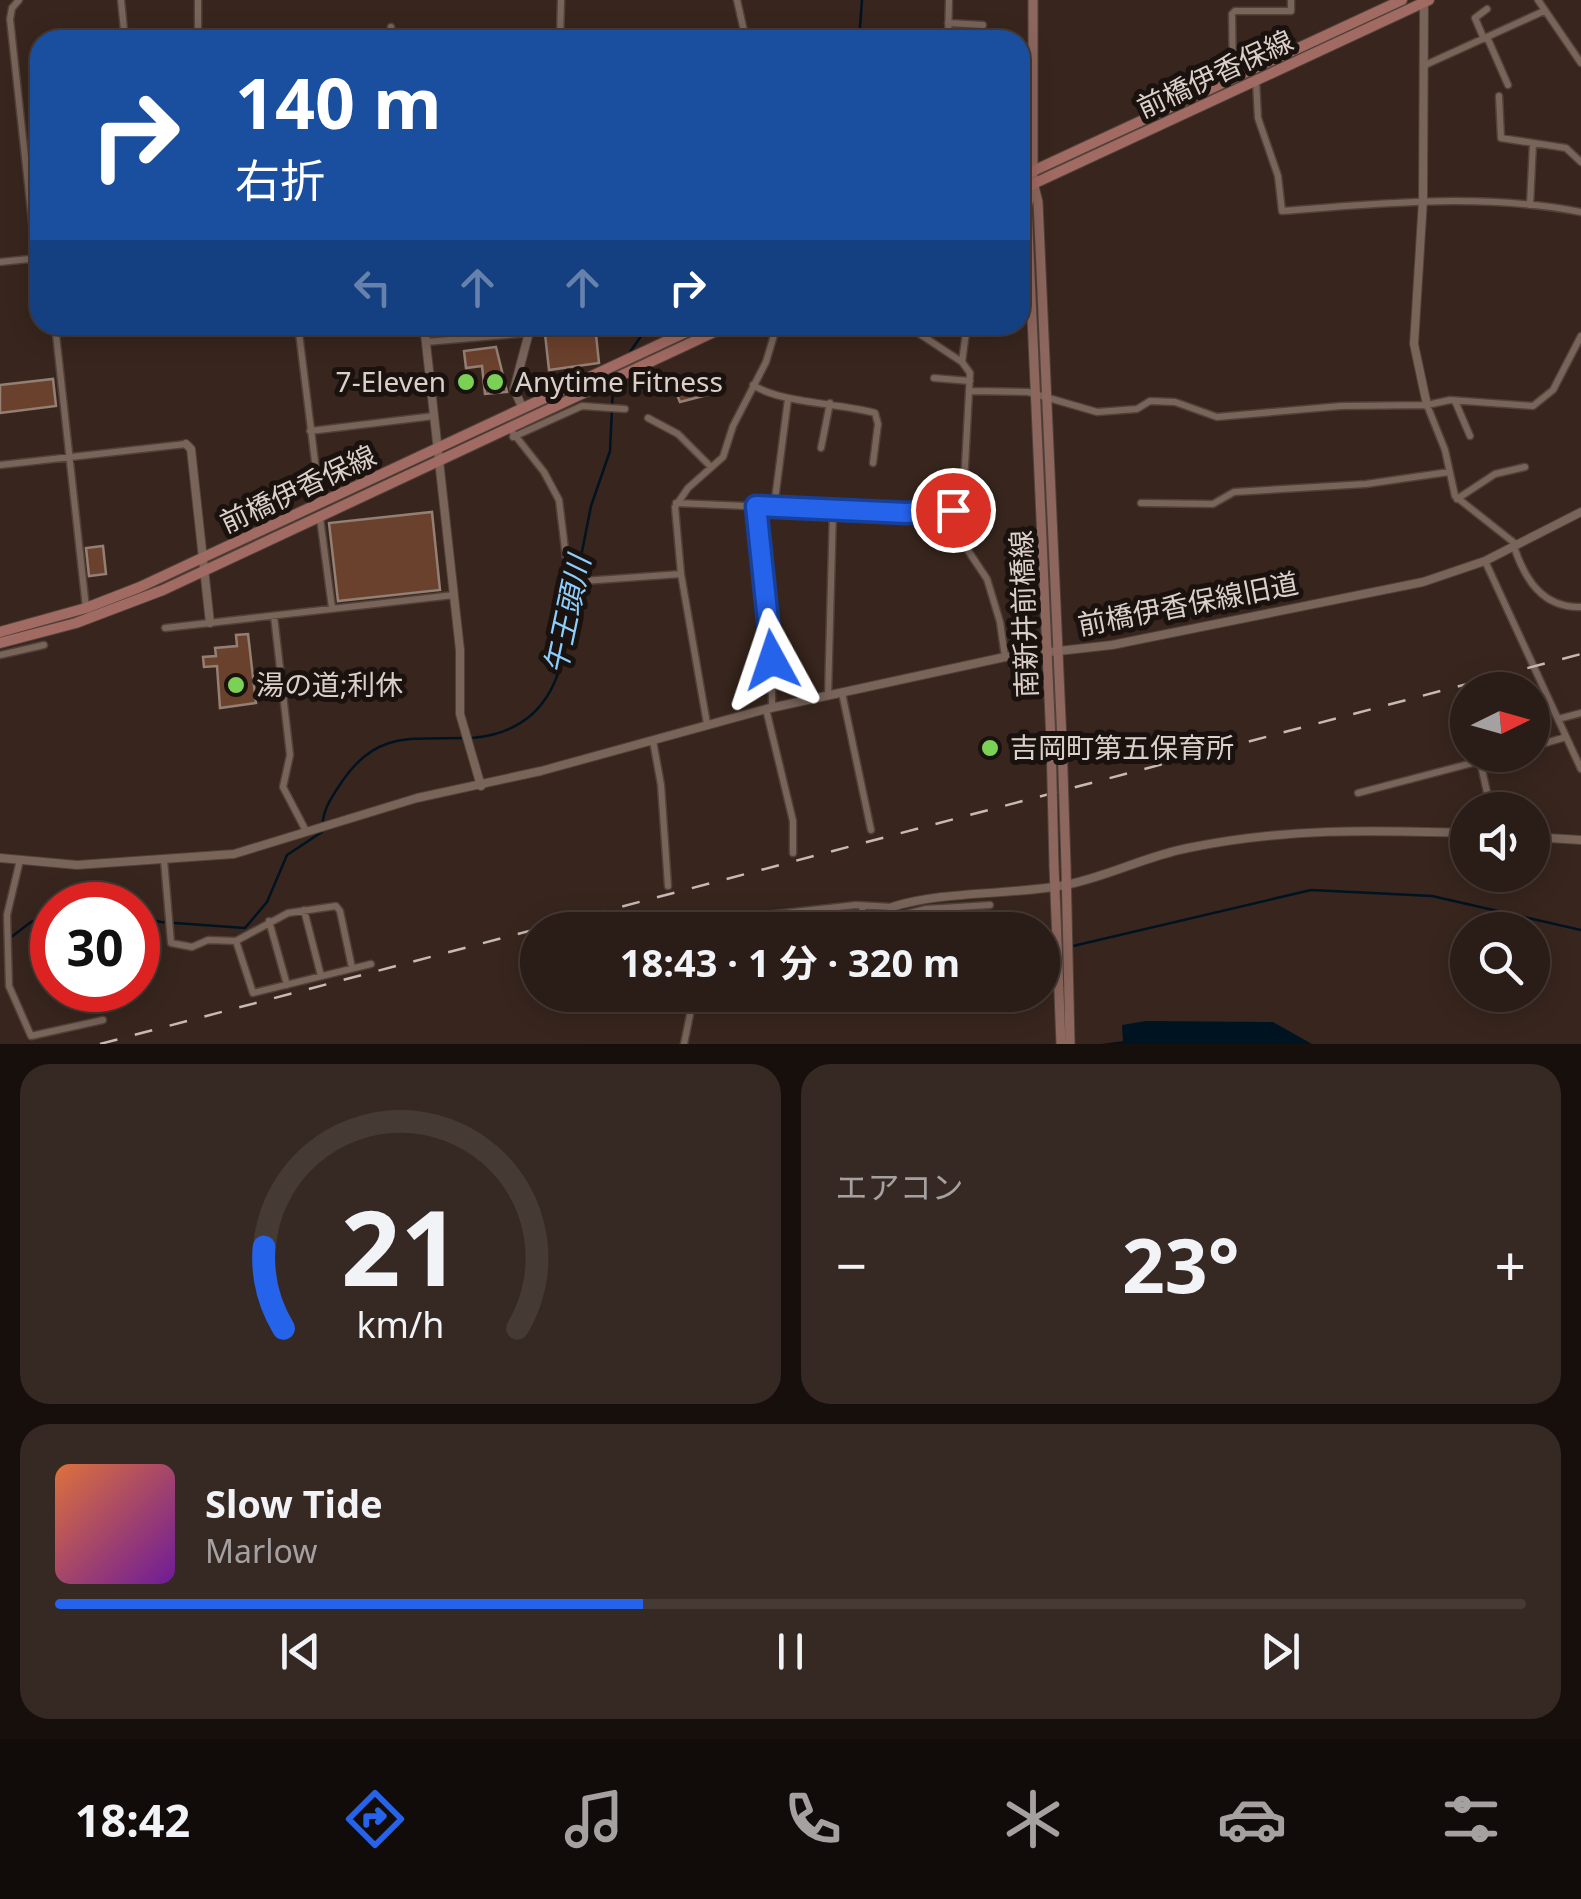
<!DOCTYPE html>
<html lang="ja">
<head>
<meta charset="utf-8">
<style>
	:root { --surface:#2a1c16; --page:#362923; --text:#f1f3f6; --muted:#a5a1a1; --line:#463a35; --accent:#2563eb }
	body { margin:0; font-family:"Noto Sans","Noto Sans JP",sans-serif; background:var(--page); color:var(--text); height:100vh; display:flex; flex-direction:column; font-size:38px; white-space:nowrap }
	* { box-sizing:border-box; margin:0 }
	p { font-size:32px; color:var(--muted) }
	.icon { flex:none; width:55px; height:55px; fill:none; stroke:currentColor; stroke-width:2; stroke-linecap:round; stroke-linejoin:round }
	.map { position:relative; height:1044px; overflow:hidden }
	.drawer { display:flex; flex-direction:column; gap:20px; padding:20px; background:#170f0c; flex:1 }
	.drawer>* { flex:none }
	.banner { position:absolute; left:30px; top:30px; width:1000px; height:305px; border-radius:30px; box-shadow:0 5px 25px #0003,0 0 0 2px var(--line); background:#1a4fa0; color:#fff; overflow:hidden }
	.needle { width:65px; rotate:85deg }
	.buttons { position:absolute; left:1450px; top:672px; display:grid; gap:20px }
	.buttons a { display:grid; place-items:center; width:100px; height:100px; border-radius:50%; background:var(--surface); box-shadow:0 5px 25px #0003,0 0 0 2px var(--line); font-size:50px }
	.speed { position:absolute; left:30px; top:882px; display:flex; gap:20px; font-size:50px; font-weight:700; text-align:center }
	.speed>* { display:grid; place-content:center; width:130px; height:130px; border-radius:50%; background:var(--surface); box-shadow:0 5px 25px #0003,0 0 0 2px var(--line); line-height:1 }
	.speed .limit { border:15px solid #d22; background:#fff; color:#111 }
	.pin { position:absolute; display:grid; place-items:center; width:85px; height:85px; color:#fff; margin:-42px; border:5px solid #fff; border-radius:50%; box-shadow:0 2px 10px #0007 }
	.me { position:absolute; width:110px; margin:-55px; rotate:355deg; stroke-linejoin:round; filter:drop-shadow(0 0 8px #0008) }
	.turn { display:flex; align-items:center; gap:35px; height:210px; padding:0 40px; font-size:45px }
	.turn .icon { width:130px; height:130px; stroke-width:2.5 }
	.turn b { display:block; font-size:70px; line-height:85px }
	.lanes { display:flex; align-items:center; height:95px; padding:0 40px; background:#0003; justify-content:center; gap:50px; direction:ltr }
	.lanes .off { opacity:.35 }
	.big { font-size:75px; font-weight:700; line-height:1.1 }
	.drawer .tile { flex:1; display:flex; flex-direction:column; justify-content:center; gap:15px; min-width:0; padding:0 35px; border-radius:30px; background:var(--page) }
	.drawer .dial { align-items:center; gap:0 }
	.dial svg { height:260px; overflow:visible; fill:none; stroke:var(--line); stroke-width:7; stroke-linecap:round; text-anchor:middle }
	.dial text { fill:var(--text); stroke:none }
	.song { display:flex; align-items:center; gap:30px }
	.cover { width:120px; height:120px; border-radius:15px; background:linear-gradient(135deg,hsl(20 70% 55%),hsl(280 70% 35%)) }
	.played { height:10px; border-radius:5px; background:linear-gradient(90deg,var(--accent) 40%,var(--line) 40%) }
	.keys { display:flex; justify-content:space-around; direction:ltr }
	.heat { display:flex; justify-content:space-between; align-items:center; font-size:55px; direction:ltr }
	.drawer .tiles { flex:1; display:grid; gap:20px; grid-template-columns:1fr 1fr }
	.tile:last-child { grid-column:span 2 }
	.trip { position:absolute; left:520px; top:912px; width:540px; height:100px; border-radius:50px; background:var(--surface); box-shadow:0 5px 25px #0003,0 0 0 2px var(--line); font-weight:700; line-height:100px; text-align:center }
	.tabs { display:flex; height:160px; justify-content:space-around; align-items:center; background:#110b09; color:var(--muted) }
	.tabs .icon { width:70px; height:70px }
	.tabs .selected { color:var(--accent) }
	.tabs b { font-size:45px; color:var(--text) }
	.map>svg:first-child { display:block }
	.water { fill:#001321 }
	.lines { fill:none; stroke-linecap:round; stroke-linejoin:round }
	.stream { stroke:#001321; stroke-width:2.5 }
	.building { fill:#6a412c; stroke:#947f74; stroke-width:2.5 }
	.minor-casing { stroke:#504139; stroke-width:9 }
	.tertiary-casing { stroke:#504139; stroke-width:10 }
	.secondary-casing { stroke:#504139; stroke-width:11 }
	.primary-casing { stroke:#504139; stroke-width:12 }
	.minor { stroke:#79645a; stroke-width:6 }
	.tertiary { stroke:#79645a; stroke-width:8 }
	.secondary { stroke:#8d675e; stroke-width:9 }
	.primary { stroke:#a16a62; stroke-width:10 }
	.rail { stroke:#c7bab4; stroke-width:2.5; stroke-dasharray:18 18; stroke-linecap:butt }
	.secondary-bridge-casing { stroke:#504139; stroke-width:11; stroke-linecap:butt }
	.secondary-bridge { stroke:#8d675e; stroke-width:9 }
	.route-casing { stroke:#184099; stroke-width:25 }
	.route { stroke:#2563eb; stroke-width:18 }
	.poi-dot { fill:#7ad156; stroke:#1a120e; stroke-width:4 }
	.labels { text-anchor:middle; stroke-width:10; stroke-linejoin:round; paint-order:stroke }
	.street-label { font-size:28px; fill:#dbcfc9; stroke:#1a120e }
	.poi-label { font-size:28px; fill:#dbcfc9; stroke:#1a120e; text-anchor:start }
	.water-label { font-size:30px; font-style:italic; fill:#8bcfff; stroke:#1a120e }
</style>
</head>
<body>
<div class="map">
<svg width="1581" height="1044" viewBox="0 0 1581 1044">
	<rect width="100%" height="100%" fill="#38261e"/>
	<path class="water" d="M1146,1021L1273,1022L1312,1044H1101L1123,1041L1122,1025Z"/>
	<g class="lines">
		<path class="stream" d="M859,40L862,0
			M630,352L644,332L656,325
			M577,577L591,506L610,451L613,386
			M472,738C561,730 565,656 576,585
			M138,916L161,922L245,928L267,902L287,855L322,832C322,811 329,801 341,783C375,732 407,739 464,738
			M10,938L31,922L52,916
			M1073,946L1311,890L1432,896L1581,930
			M1042,955L1066,948"/>
	</g>
	<path class="building" d="M544,325H595L599,363L549,370Z
		M496,347L507,392L485,394L482,366L466,368L464,351Z
		M705,375L707,395L680,402L674,388Z
		M53,379L56,406L0,413V385Z
		M432,512L440,590L338,601L329,523Z
		M103,546L106,574L89,576L86,548Z
		M248,634L256,703L220,708L217,666L204,667L203,657L216,656L215,648L237,646L236,635Z"/>
	<g class="lines">
		<defs>
			<path id="minor" d="M19,0L12,8L10,19L36,258
				M121,0L125,40
				M198,0V40
				M737,0L746,40
				M1538,0L1581,63
				M948,23L983,25
				M391,27L392,40
				M285,36L319,40
				M1487,37L1508,85
				M1484,39L1475,18L1487,9
				M560,40L561,0
				M948,40L949,0
				M1423,66L1544,11
				M1233,77L1232,14L1235,11H1291V0
				M1256,81L1258,118L1278,176L1282,211C1382,203 1482,193 1581,212
				M1499,96L1501,138L1566,148L1581,162
				M1530,205L1533,143
				M0,262L39,258
				M55,325L86,608
				M298,325L320,502
				M906,325L962,362L970,373L964,484L955,516L963,543L987,579L1000,622L1005,657
				M426,342L529,333
				M962,362L967,325
				M934,378L970,381
				M753,385C780,403 839,403 875,413L878,424L873,463
				M969,391L1028,392L1097,412L1137,409L1150,401L1175,402L1217,417L1341,406L1427,405L1450,400L1533,406L1553,390L1581,336
				M1455,401L1470,436
				M1427,405L1445,450L1455,496L1517,545
				M648,418L678,434L711,467
				M510,429L544,472L559,500L569,582L681,574
				M310,431L434,416
				M513,437L582,406L625,409
				M821,448L830,403
				M0,465L186,444
				M1457,499L1495,474L1525,467
				M676,503L906,513L955,510
				M1141,503L1213,504L1234,492L1366,484L1449,472
				M756,506L772,660V708
				M774,507L788,399
				M320,518L332,608
				M1514,547C1525,579 1542,608 1581,607
				M1485,561L1581,769
				M274,616L290,755L283,787L306,831
				M165,628L454,595
				M0,655L44,645
				M842,693L871,830
				M828,696L833,509
				M766,709L793,821V853
				M1558,719L1581,713
				M707,724L681,574L675,507L688,488L723,457L733,426L766,362L777,325
				M653,741L661,785L668,886
				M1532,747L1566,737
				M1480,761L1491,810
				M1358,793L1503,755
				M20,860L7,915L9,986L31,1036L103,1020
				M164,860L171,943L192,947L208,940L236,941L288,913L336,906L340,911L352,968
				M862,906L863,916L869,923L926,909L990,905
				M304,910L321,976
				M269,921L287,985
				M681,930L713,921L856,905L892,907
				M236,941L253,993L371,964
				M684,1044L694,995"/>
			<path id="tertiary" d="M1424,2L1423,200L1414,344L1427,405
				M424,325L460,650V714L481,786
				M523,409L514,389L531,325
				M186,444L191,449L210,623
				M1532,837L1581,840
				M0,858L77,865L234,854L417,798L541,771L766,709L1005,657L1112,645L1423,582L1485,561L1581,512
				M892,907C948,890 1007,896 1065,885C1107,877 1146,856 1188,848C1284,828 1370,830 1468,833"/>
			<path id="secondary" d="M1033,0V184L1027,207L1051,741
				M1034,186L1038,202L1062,741
				M1054,866L1061,1044
				M1066,866L1070,1044"/>
			<path id="primary" d="M1020,177L1402,0
				M1020,190L1429,0
				M0,632L86,608L140,587L701,325
				M0,643L76,623L163,590L729,325"/>
		</defs>
		<use href="#minor" class="minor-casing"/>
		<use href="#tertiary" class="tertiary-casing"/>
		<use href="#secondary" class="secondary-casing"/>
		<use href="#primary" class="primary-casing"/>
		<use href="#minor" class="minor"/>
		<use href="#tertiary" class="tertiary"/>
		<use href="#secondary" class="secondary"/>
		<use href="#primary" class="primary"/>
		<path class="rail" d="M100,1044L1581,654"/>
		<defs>
			<path id="secondary-bridge" d="M1051,741L1054,866
				M1062,741L1066,866"/>
		</defs>
		<use href="#secondary-bridge" class="secondary-bridge-casing"/>
		<use href="#secondary-bridge" class="secondary-bridge"/>
	</g>
	<g class="lines">
		<defs>
			<path id="route" d="M772,660L756,506L906,513L953,510"/>
		</defs>
		<use href="#route" class="route-casing"/>
		<use href="#route" class="route"/>
	</g>
	<g class="poi-dot">
		<circle cx="466" cy="382" r="10"/>
		<circle cx="495" cy="382" r="10"/>
		<circle cx="236" cy="685" r="10"/>
		<circle cx="990" cy="748" r="10"/>
	</g>
	<g class="labels">
		<g class="street-label">
			<text transform="translate(1215 74) rotate(-25)" y="10">前橋伊香保線</text>
			<text transform="translate(298 489) rotate(-25)" y="10">前橋伊香保線</text>
			<text transform="translate(1188 604) rotate(-11)" y="10">前橋伊香保線旧道</text>
			<text transform="translate(1024 614) rotate(-92)" y="10">南新井前橋線</text>
		</g>
		<g class="poi-label">
			<text x="446" y="392" text-anchor="end">7-Eleven</text>
			<text x="515" y="392">Anytime Fitness</text>
			<text x="256" y="695">湯の道;利休</text>
			<text x="1010" y="758">吉岡町第五保育所</text>
		</g>
		<g class="water-label">
			<text transform="translate(568 615) rotate(-78)" y="10">午王頭川</text>
		</g>
	</g>
</svg>
<div class="buttons">
<a><svg class="needle" viewBox="-14 -14 28 28"><path d="M0-13l5 13h-10z" fill="#e53935"/><path d="M0 13l5-13h-10z" fill="#a5a1a1"/></svg></a>
<a><svg class="icon" aria-label="sound" viewBox="0 0 24 24"><path d="M4 9h4l5-4v14l-5-4H4zM17 9q2 3 0 6"/></svg></a>
<a><svg class="icon" aria-label="search" viewBox="0 0 24 24"><circle cx="10" cy="10" r="6"/><path d="M15 15l6 6"/></svg></a>
</div>
<div class="speed"><div class="limit">30</div></div>
<div class="pin" style="left:953px;top:510px;background:#d93025"><svg class="icon" aria-label="arrive" viewBox="0 0 24 24"><path d="M6 21V4h12l-3 4 3 4H6"/></svg></div>
<svg class="me" style="left:772px;top:660px" viewBox="-20 -20 40 40"><path d="M0-17L14 15 0 8-14 15z" fill="#2563eb" stroke="#fff" stroke-width="4"/></svg>
<div class="trip">18:43 · 1 分 · 320 m</div>
<div class="banner">
<div class="turn"><svg class="icon" aria-label="right" viewBox="0 0 24 24"><path d="M7 20v-9h11M14 6l5 5-5 5"/></svg><div><b>140 m</b>右折</div></div>
<div class="lanes"><svg class="icon off" aria-label="left" viewBox="0 0 24 24"><path d="M17 20v-9H6M10 6l-5 5 5 5"/></svg><svg class="icon off" aria-label="ahead" viewBox="0 0 24 24"><path d="M12 20V5M6 11l6-6 6 6"/></svg><svg class="icon off" aria-label="ahead" viewBox="0 0 24 24"><path d="M12 20V5M6 11l6-6 6 6"/></svg><svg class="icon" aria-label="right" viewBox="0 0 24 24"><path d="M7 20v-9h11M14 6l5 5-5 5"/></svg></div>
</div>
</div>
<section class="drawer">
<div class="tiles">
<div class="tile dial"><svg viewBox="0 0 100 80">
<path d="M14 69A42 42 0 1 1 86 69"/>
<path d="M14 69A42 42 0 0 1 8 44" stroke="#2563eb"/>
<text x="50" y="56" font-size="32" font-weight="700">21</text>
<text x="50" y="72" font-size="11">km/h</text>
</svg></div>
<div class="tile"><p>エアコン</p>
<div class="heat"><a>−</a><b class="big">23°</b><a>+</a></div>
</div>
<div class="tile">
<div class="song"><i class="cover"></i><div><b>Slow Tide</b><p>Marlow</p></div></div>
<div class="played"></div>
<div class="keys"><svg class="icon" aria-label="previous" viewBox="0 0 24 24"><path d="M18 5L8 12l10 7zM5 5v14"/></svg><svg class="icon" aria-label="pause" viewBox="0 0 24 24"><path d="M8 5v14M16 5v14"/></svg><svg class="icon" aria-label="next" viewBox="0 0 24 24"><path d="M6 5l10 7-10 7zM19 5v14"/></svg></div>
</div>
</div>
</section>
<nav class="tabs">
<b>18:42</b>
<svg class="icon selected" aria-label="directions" viewBox="0 0 24 24"><path d="M12 3l9 9-9 9-9-9zM9 14v-3h6M13 9l2 2-2 2"/></svg>
<svg class="icon" aria-label="music" viewBox="0 0 24 24"><path d="M9 18V5l10-2v13"/><circle cx="6" cy="18" r="3"/><circle cx="16" cy="16" r="3"/></svg>
<svg class="icon" aria-label="phone" viewBox="0 0 24 24"><path d="M5 4h4l2 5-3 2q2 4 5 5l2-3 5 2v4C11 20 4 13 5 4z"/></svg>
<svg class="icon" aria-label="climate" viewBox="0 0 24 24"><path d="M12 3v18M4 7l16 10M4 17L20 7"/></svg>
<svg class="icon" aria-label="car" viewBox="0 0 24 24"><path d="M5 17H2v-5l4-1 3-4h7l3 4 3 1v5h-3M9 17h6M6 11h13"/><circle cx="7" cy="17" r="2"/><circle cx="17" cy="17" r="2"/></svg>
<svg class="icon" aria-label="filters" viewBox="0 0 24 24"><path d="M4 7h16M4 17h16"/><circle cx="9" cy="7" r="2"/><circle cx="15" cy="17" r="2"/></svg>
</nav>
</body>
</html>
